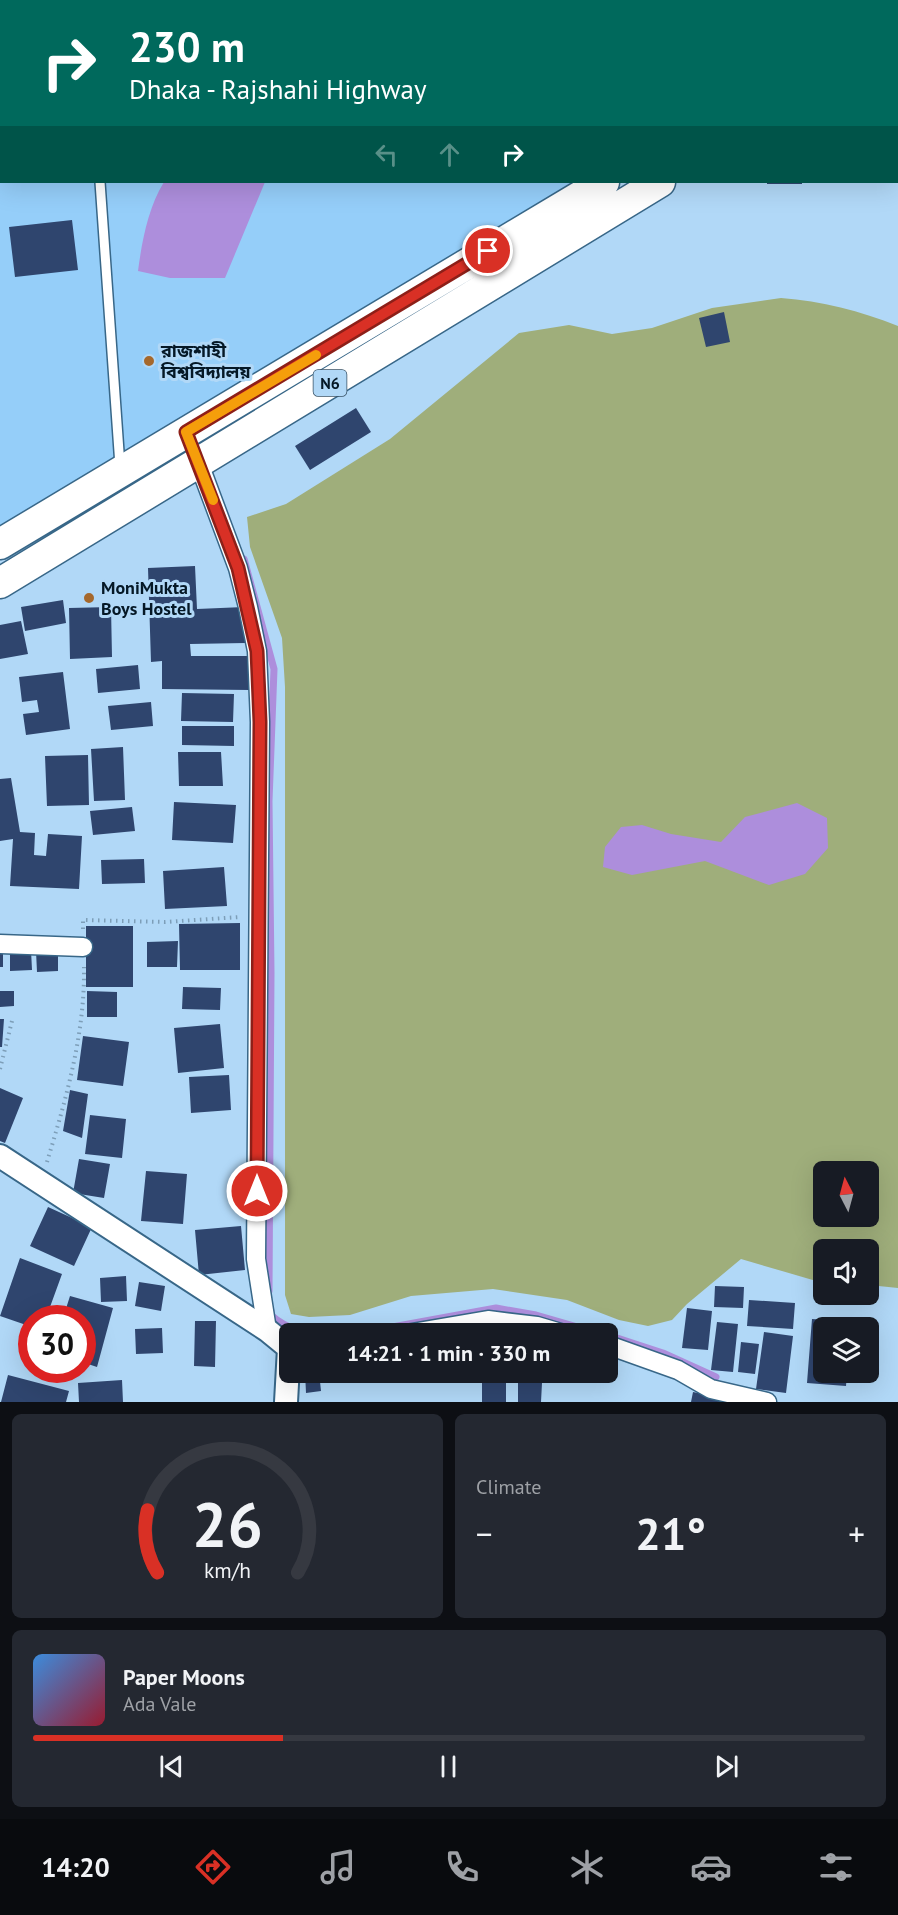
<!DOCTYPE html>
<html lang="en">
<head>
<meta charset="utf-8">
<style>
	:root { --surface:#171b24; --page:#242831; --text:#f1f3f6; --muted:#9ea1a6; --line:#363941; --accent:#d93025 }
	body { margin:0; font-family:"PT Sans","Noto Sans Bengali",sans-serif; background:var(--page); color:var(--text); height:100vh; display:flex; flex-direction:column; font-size:22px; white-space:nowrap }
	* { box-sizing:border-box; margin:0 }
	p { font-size:20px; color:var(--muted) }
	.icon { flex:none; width:33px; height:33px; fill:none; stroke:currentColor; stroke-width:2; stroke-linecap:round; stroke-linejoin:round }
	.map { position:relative; height:1402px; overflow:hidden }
	.drawer { display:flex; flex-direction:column; gap:12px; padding:12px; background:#0d0f14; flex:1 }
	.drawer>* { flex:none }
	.hud { position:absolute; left:0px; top:0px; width:898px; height:183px; box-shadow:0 6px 24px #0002; background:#00695c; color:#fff; overflow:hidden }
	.needle { width:39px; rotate:354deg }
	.tools { position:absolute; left:813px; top:1161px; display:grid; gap:12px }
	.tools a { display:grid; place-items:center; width:66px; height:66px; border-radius:9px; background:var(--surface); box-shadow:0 6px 24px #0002; font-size:30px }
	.speed { position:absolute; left:18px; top:1305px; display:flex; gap:12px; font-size:30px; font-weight:700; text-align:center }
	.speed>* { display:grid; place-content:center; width:78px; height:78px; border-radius:50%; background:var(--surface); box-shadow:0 6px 24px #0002; line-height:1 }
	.speed .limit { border:9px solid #d22; background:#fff; color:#111 }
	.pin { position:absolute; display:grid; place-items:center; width:51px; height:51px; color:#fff; margin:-26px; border:3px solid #fff; border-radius:50%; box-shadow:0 2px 6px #0007 }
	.me { position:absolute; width:66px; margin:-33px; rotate:0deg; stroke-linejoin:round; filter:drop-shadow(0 0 4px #0008) }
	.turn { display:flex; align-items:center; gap:21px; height:126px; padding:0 30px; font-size:27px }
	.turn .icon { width:78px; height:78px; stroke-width:2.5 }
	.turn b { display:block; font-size:42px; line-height:51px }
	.lanes { display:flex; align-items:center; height:57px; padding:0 30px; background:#0003; justify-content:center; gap:30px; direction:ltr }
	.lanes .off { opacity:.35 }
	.big { font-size:45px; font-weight:800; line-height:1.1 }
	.drawer .widget { flex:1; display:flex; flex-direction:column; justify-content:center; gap:9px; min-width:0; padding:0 21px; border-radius:9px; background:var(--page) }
	.drawer .dial { align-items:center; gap:0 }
	.dial svg { height:156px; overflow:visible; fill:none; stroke:var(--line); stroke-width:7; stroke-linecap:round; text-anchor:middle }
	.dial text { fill:var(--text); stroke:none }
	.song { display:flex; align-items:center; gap:18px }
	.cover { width:72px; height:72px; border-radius:9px; background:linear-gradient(135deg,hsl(210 70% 55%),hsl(350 70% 35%)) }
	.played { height:6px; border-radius:3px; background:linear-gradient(90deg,var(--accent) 30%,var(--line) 30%) }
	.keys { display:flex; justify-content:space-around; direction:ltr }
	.heat { display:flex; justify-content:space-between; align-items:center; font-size:33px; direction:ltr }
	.drawer .tiles { flex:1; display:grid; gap:12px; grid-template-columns:1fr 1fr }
	.widget:last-child { grid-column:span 2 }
	.trip { position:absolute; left:279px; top:1323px; width:339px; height:60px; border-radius:9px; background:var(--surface); box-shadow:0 6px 24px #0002; font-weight:800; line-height:60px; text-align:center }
	.tab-bar { display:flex; height:96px; justify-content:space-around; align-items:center; background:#090b0e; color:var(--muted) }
	.tab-bar .icon { width:42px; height:42px }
	.tab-bar .current { color:var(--accent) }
	.tab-bar b { font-size:27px; color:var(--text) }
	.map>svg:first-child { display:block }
	.built { fill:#95cef9 }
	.green { fill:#9fae7b; fill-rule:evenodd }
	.water { fill:#ad8edc }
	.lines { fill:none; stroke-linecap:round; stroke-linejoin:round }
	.stream { stroke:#ad8edc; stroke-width:7 }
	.building { fill:#2f456e }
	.service-casing { stroke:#386788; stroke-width:12 }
	.minor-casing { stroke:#386788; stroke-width:21 }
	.tertiary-casing { stroke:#386788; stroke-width:26 }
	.trunk-casing { stroke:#386788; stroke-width:33 }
	.path { stroke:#7d9eb8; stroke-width:4; stroke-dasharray:1.5 4.5; stroke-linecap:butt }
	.service { stroke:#fff; stroke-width:9 }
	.minor { stroke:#fff; stroke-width:18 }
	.tertiary { stroke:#fff; stroke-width:22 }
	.trunk { stroke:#fff; stroke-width:30 }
	.route-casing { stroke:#8d1f18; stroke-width:15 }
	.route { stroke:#d93025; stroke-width:10 }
	.slow { stroke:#f59e0b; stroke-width:10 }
	.poi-dot { fill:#a5682c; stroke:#b1d8f7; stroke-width:2 }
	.labels { text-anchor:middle; stroke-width:6; stroke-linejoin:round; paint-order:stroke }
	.shield { fill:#b1d8f7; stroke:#395265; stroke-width:1.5 }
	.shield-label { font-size:16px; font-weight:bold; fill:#051826 }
	.poi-label { font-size:18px; font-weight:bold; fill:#051826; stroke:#b1d8f7; text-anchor:start }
</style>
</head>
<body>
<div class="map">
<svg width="898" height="1402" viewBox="0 0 898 1402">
	<rect width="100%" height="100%" fill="#b1d8f7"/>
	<path class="built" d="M0,0H898V35L897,2H2V182H594L0,540Z"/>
	<path class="green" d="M781,298C822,301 860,311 898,326V1288L869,1285L868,1250H824L823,1283L741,1259L687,1304L672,1320L648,1326L619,1320L567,1300L493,1289L411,1296L350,1315L309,1317L291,1314L285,1295V687L282,638L250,547L247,517L286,504L390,439L519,333L569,325L612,334L652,328L712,308ZM824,1172H868V1216H824Z"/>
	<path class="water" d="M164,182H265L225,278H170L138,271C142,241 148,208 164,182Z
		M797,803L827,818L828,848L805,874L769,885L705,861L632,875L603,867L605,847L621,827L642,825L671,834L721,842L745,817Z"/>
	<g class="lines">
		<path class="stream" d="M244,559L274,669L269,801L271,973L269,1291
			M271,1311V1315C288,1330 305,1333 328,1334
			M339,1334L376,1330L496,1308L536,1315L602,1334
			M608,1335L663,1353L716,1377"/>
	</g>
	<path class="building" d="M767,182H802V184H767Z
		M72,220L78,270L15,277L9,227Z
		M724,312L730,342L706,347L699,318Z
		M356,408L371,432L310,470L295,446Z
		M195,566L197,609L244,607L245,643L190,644L191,656H249L250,690L162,689V661L151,662L148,568Z
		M63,600L66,623L25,631L21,607Z
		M111,607L112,657L70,659L69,608Z
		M21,621L28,654L0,659V625Z
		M138,665L140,689L98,693L96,669Z
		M63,672L70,729L26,735L23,714L39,712L37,700L22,702L19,677Z
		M182,693L234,694L233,722L181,721Z
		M151,702L153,726L111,730L108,706Z
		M182,726H234V746L182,745Z
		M123,747L125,800L94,801L91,749Z
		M178,752H221L223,786H179Z
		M88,755L89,805L47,806L45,756Z
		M11,778L20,832L35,833L34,855L46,856L48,834L82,836L79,889L10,886L13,839L0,841V779Z
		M174,802L236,805L233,843L172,840Z
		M132,807L135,831L93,835L90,811Z
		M144,859L145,883L102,884L101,860Z
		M224,867L227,906L165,909L163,871Z
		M240,923V970H180L179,924Z
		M86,926H133V987H86Z
		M178,941L177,967H147V942Z
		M0,946H3V967H0Z
		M10,950H31L32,970L10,971Z
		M36,951H58V971L37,972Z
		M183,987L221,988L220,1010L182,1009Z
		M0,991H14V1006L0,1007Z
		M87,991L117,992V1017H87Z
		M0,1019H4L2,1047H0Z
		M220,1024L224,1068L178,1073L174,1028Z
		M83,1036L129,1042L123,1086L77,1080Z
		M229,1075L231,1110L191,1113L189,1077Z
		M0,1088L23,1098L5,1143L0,1141Z
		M70,1090L88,1094L82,1138L63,1131Z
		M90,1115L126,1119L122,1158L85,1154Z
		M79,1159L110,1164L104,1198L73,1193Z
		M146,1171L187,1174L183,1224L141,1221Z
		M48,1207L92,1227L74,1266L30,1246Z
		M241,1226L245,1270L199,1275L195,1230Z
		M20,1258L62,1274L46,1318H32V1327L0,1316Z
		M126,1276L127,1301L101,1302L100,1278Z
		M139,1282L165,1286L161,1311L135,1306Z
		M715,1286L744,1287L743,1308L714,1307Z
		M70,1296L113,1308L97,1367L82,1362V1318H63Z
		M749,1300L795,1303L793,1329L747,1326Z
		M687,1308L712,1311L708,1350L682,1348Z
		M812,1319L851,1322L850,1328H824V1372H847L846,1386L807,1383Z
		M195,1321H216L215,1367L194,1366Z
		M717,1322L738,1324L733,1372L711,1370Z
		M162,1328L163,1353L136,1354L135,1329Z
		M764,1332L793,1336L786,1393L756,1389Z
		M741,1342L759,1344L755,1374L738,1372Z
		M305,1372H319L321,1391L306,1393Z
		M430,1372H460L461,1378L430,1379Z
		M525,1372H555V1378L525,1379Z
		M8,1375L69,1391L66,1402H1Z
		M482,1377L506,1378V1402H482Z
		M122,1380L123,1402H79L78,1383Z
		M518,1382L542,1383L541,1402H518Z
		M693,1392L732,1400L731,1402H691Z"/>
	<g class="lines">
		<defs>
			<path id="service" d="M80,0L81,2
				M100,182L120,466"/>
			<path id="minor" d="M195,453L238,568L248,607L257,651L260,722L256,1259L267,1330
				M0,944L83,947
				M406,1334L488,1320L537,1326L564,1334
				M608,1345L678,1370L711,1389L767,1402"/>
			<path id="tertiary" d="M0,1156L267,1330L289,1348L286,1402"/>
			<path id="trunk" d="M897,52H898
				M897,83H898
				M0,544L604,182
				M0,583L660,182"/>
		</defs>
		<use href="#service" class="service-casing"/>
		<use href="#minor" class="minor-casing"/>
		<use href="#tertiary" class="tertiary-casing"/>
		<use href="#trunk" class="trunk-casing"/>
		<path class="path" d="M83,929V920L165,922L240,917
			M0,1069L13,1017
			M47,1162C66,1099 85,1034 84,967"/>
		<use href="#service" class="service"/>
		<use href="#minor" class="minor"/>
		<use href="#tertiary" class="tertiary"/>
		<use href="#trunk" class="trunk"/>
	</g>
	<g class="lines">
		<defs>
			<path id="route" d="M257,1191L260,722L257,651L238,568L186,432L488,251"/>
		</defs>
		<use href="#route" class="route-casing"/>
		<use href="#route" class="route"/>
		<path class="slow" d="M213,500L186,432L316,355"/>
	</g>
	<g class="poi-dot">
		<circle cx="149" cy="361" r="6"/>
		<circle cx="89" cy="598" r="6"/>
	</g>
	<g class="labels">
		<rect class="shield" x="313.5" y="370" width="33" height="26" rx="4.5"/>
		<g class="shield-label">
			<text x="330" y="389">N6</text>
		</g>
		<g class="poi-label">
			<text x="161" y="357">রাজশাহী<tspan x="161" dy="21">বিশ্ববিদ্যালয়</tspan></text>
			<text x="101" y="594">MoniMukta<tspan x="101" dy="21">Boys Hostel</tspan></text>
		</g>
	</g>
</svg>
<div class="tools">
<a><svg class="needle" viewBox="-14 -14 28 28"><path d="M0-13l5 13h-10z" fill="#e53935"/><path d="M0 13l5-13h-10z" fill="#9ea1a6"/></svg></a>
<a><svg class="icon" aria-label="sound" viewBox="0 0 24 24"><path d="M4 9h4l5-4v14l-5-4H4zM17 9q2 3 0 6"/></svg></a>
<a><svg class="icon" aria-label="layers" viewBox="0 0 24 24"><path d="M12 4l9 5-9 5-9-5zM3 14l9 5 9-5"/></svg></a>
</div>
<div class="speed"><div class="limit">30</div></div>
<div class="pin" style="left:488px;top:251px;background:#d93025"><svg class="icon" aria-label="arrive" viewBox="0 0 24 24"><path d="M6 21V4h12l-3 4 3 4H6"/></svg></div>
<svg class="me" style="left:257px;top:1191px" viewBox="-20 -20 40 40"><circle r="17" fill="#d93025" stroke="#fff" stroke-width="3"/><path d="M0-11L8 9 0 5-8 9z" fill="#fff"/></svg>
<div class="trip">14:21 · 1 min · 330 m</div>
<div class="hud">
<div class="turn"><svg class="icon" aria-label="right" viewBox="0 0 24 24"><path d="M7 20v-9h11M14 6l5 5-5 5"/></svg><div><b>230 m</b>Dhaka - Rajshahi Highway</div></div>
<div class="lanes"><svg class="icon off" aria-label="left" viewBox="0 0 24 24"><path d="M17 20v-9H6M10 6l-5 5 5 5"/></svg><svg class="icon off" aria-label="ahead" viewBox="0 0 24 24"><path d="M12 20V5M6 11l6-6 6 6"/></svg><svg class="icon" aria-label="right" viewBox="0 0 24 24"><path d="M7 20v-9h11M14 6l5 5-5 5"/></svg></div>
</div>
</div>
<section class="drawer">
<div class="tiles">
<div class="widget dial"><svg viewBox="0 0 100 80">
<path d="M14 69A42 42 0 1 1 86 69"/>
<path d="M14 69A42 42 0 0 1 9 37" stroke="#d93025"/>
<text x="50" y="56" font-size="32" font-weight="700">26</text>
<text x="50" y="72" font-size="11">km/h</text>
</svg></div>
<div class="widget"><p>Climate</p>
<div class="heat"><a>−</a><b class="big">21°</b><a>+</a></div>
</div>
<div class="widget">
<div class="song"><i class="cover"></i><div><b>Paper Moons</b><p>Ada Vale</p></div></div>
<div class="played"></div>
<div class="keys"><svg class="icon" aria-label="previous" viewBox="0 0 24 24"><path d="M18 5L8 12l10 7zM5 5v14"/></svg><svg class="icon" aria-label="pause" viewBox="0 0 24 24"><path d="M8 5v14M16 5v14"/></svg><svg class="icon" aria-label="next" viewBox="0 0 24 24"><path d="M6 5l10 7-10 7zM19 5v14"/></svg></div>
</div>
</div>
</section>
<nav class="tab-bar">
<b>14:20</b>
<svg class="icon current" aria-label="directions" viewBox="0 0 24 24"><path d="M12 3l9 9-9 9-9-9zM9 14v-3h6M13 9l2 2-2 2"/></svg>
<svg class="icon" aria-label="music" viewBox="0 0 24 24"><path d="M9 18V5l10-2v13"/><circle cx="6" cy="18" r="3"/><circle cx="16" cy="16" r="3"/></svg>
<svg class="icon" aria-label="phone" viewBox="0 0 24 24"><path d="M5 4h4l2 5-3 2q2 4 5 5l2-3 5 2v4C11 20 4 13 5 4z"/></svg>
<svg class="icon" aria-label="climate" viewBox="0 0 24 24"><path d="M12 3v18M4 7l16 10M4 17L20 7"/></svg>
<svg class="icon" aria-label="car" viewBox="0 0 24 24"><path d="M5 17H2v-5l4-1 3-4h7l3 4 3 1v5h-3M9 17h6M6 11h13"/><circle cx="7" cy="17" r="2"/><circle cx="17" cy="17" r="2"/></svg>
<svg class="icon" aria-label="filters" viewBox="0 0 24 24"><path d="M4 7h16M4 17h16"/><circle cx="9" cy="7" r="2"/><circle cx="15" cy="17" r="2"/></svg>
</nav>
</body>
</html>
